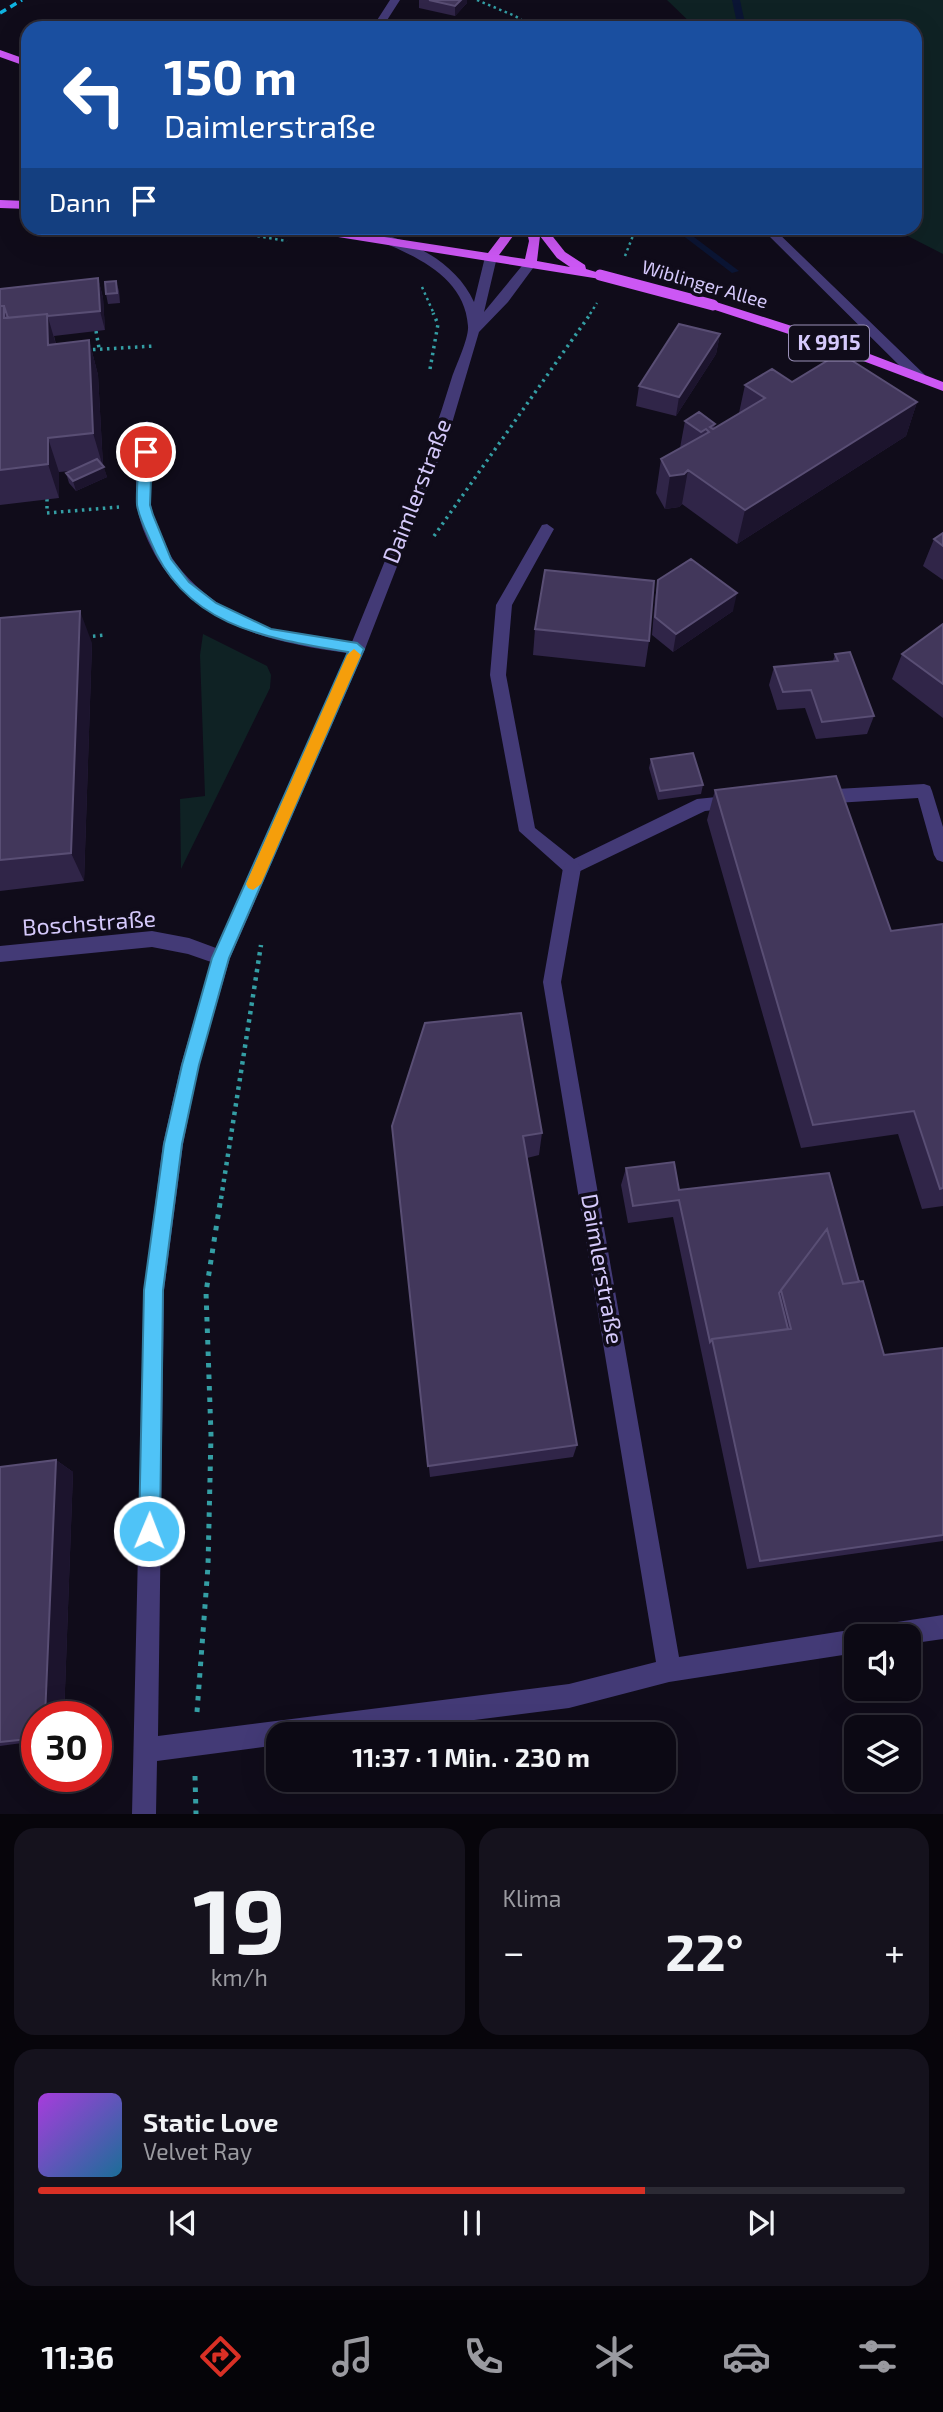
<!DOCTYPE html>
<html lang="de">
<head>
<meta charset="utf-8">
<style>
	:root { --surface:#0c0914; --page:#15121d; --text:#f1f3f6; --muted:#9a9aa0; --line:#2c2a34; --accent:#d93025 }
	body { margin:0; font-family:"Exo 2",sans-serif; background:var(--page); color:var(--text); height:100vh; display:flex; flex-direction:column; font-size:26px; white-space:nowrap }
	* { box-sizing:border-box; margin:0 }
	p { font-size:23px; color:var(--muted) }
	.icon { flex:none; width:38px; height:38px; fill:none; stroke:currentColor; stroke-width:2; stroke-linecap:round; stroke-linejoin:round }
	.map { position:relative; height:1814px; overflow:hidden }
	.sheet { display:flex; flex-direction:column; gap:14px; padding:14px; background:#07050b; flex:1 }
	.sheet>* { flex:none }
	.banner { position:absolute; left:21px; top:21px; width:901px; height:214px; border-radius:21px; box-shadow:0 7px 28px #0002,0 0 0 2px var(--line); background:#1a4fa0; color:#fff; overflow:hidden }
	.tools { position:absolute; left:844px; top:1624px; display:grid; gap:14px }
	.tools a { display:grid; place-items:center; width:77px; height:77px; border-radius:14px; background:var(--surface); box-shadow:0 7px 28px #0002,0 0 0 2px var(--line); font-size:35px }
	.speed { position:absolute; left:21px; top:1701px; display:flex; gap:14px; font-size:35px; font-weight:700; text-align:center }
	.speed>* { display:grid; place-content:center; width:91px; height:91px; border-radius:50%; background:var(--surface); box-shadow:0 7px 28px #0002,0 0 0 2px var(--line); line-height:1 }
	.speed .limit { border:10px solid #d22; background:#fff; color:#111 }
	.pin { position:absolute; display:grid; place-items:center; width:60px; height:60px; color:#fff; margin:-30px; border:4px solid #fff; border-radius:50%; box-shadow:0 2px 7px #0007 }
	.me { position:absolute; width:77px; margin:-38px; rotate:1deg; stroke-linejoin:round; filter:drop-shadow(0 0 5px #0008) }
	.turn { display:flex; align-items:center; gap:24px; height:147px; padding:0 28px; font-size:32px }
	.turn .icon { width:91px; height:91px; stroke-width:2.5 }
	.turn b { display:block; font-size:49px; line-height:60px }
	.then { display:flex; align-items:center; height:66px; padding:0 28px; background:#0003; gap:14px; font-size:26px }
	.big { font-size:52px; font-weight:700; line-height:1.1 }
	.sheet .widget { flex:1; display:flex; flex-direction:column; justify-content:center; gap:10px; min-width:0; padding:0 24px; border-radius:21px; background:var(--page) }
	.sheet .dial { align-items:center; gap:0 }
	.dial b { font-size:91px; line-height:1 }
	.song { display:flex; align-items:center; gap:21px }
	.cover { width:84px; height:84px; border-radius:10px; background:linear-gradient(135deg,hsl(280 70% 55%),hsl(200 70% 35%)) }
	.played { height:7px; border-radius:4px; background:linear-gradient(90deg,var(--accent) 70%,var(--line) 70%) }
	.keys { display:flex; justify-content:space-around; direction:ltr }
	.heat { display:flex; justify-content:space-between; align-items:center; font-size:38px; direction:ltr }
	.sheet .tiles { flex:1; display:grid; gap:14px; grid-template-columns:1fr 1fr }
	.widget:last-child { grid-column:span 2 }
	.trip { position:absolute; left:266px; top:1722px; width:410px; height:70px; border-radius:21px; background:var(--surface); box-shadow:0 7px 28px #0002,0 0 0 2px var(--line); font-weight:700; line-height:70px; text-align:center }
	.tabs { display:flex; height:112px; justify-content:space-around; align-items:center; background:#050408; color:var(--muted) }
	.tabs .icon { width:49px; height:49px }
	.tabs .selected { color:var(--accent) }
	.tabs b { font-size:32px; color:var(--text) }
	.map>svg:first-child { display:block }
	.green { fill:#0f2224 }
	.lines { fill:none; stroke-linecap:round; stroke-linejoin:round }
	.stream { fill:#0b1534; fill-rule:evenodd }
	.path-far3 { stroke:#349ea4; stroke-width:2.5; stroke-dasharray:2.5 3.5; stroke-linecap:butt }
	.path-far2 { stroke:#349ea4; stroke-width:3.5; stroke-dasharray:2.5 4.5; stroke-linecap:butt }
	.path-far1 { stroke:#349ea4; stroke-width:4.5; stroke-dasharray:3.5 5; stroke-linecap:butt }
	.path { stroke:#349ea4; stroke-width:5; stroke-dasharray:4.5 7; stroke-linecap:butt }
	.lane { fill:#433a76; fill-rule:evenodd }
	.street { fill:#433a76; fill-rule:evenodd }
	.primary { fill:#cc57f4; fill-rule:evenodd }
	.rail { stroke:#0fb3e1; stroke-width:3.5; stroke-dasharray:7 5; stroke-linecap:butt }
	.primary-bridge { stroke:#cc57f4; stroke-width:11 }
	.wall { fill:#302548 }
	.shaded-wall { fill:#1c142d }
	.building { fill:#42375b; stroke:#594e74; stroke-width:2 }
	.route { fill:#4fc3f7; stroke:#337fa1; stroke-width:2 }
	.slow { fill:#f59e0b }
	.labels { text-anchor:middle; stroke-width:7; stroke-linejoin:round; paint-order:stroke }
	.far-street-label { font-size:19px; fill:#d5c9fb; stroke:#100c1a }
	.shield { fill:#100c1a; stroke:#9a90b8; stroke-width:2 }
	.shield-label { font-size:21px; font-weight:bold; fill:#d5c9fb }
	.street-label { font-size:23px; fill:#d5c9fb; stroke:#100c1a }
</style>
</head>
<body>
<div class="map">
<svg width="943" height="1814" viewBox="0 0 943 1814">
	<rect width="100%" height="100%" fill="#100c1a"/>
	<path class="green" d="M667,0H943V254L892,228H915V28H696Z
		M203,634L267,666L271,675L270,688L181,869L180,799L205,796L200,655Z"/>
	<g class="lines">
		<path class="stream" d="M732,0H740L746,28H738Z
			M673,228H682L739,271L732,273Z"/>
		<path class="path-far3" d="M477,0L515,16L535,28
			M210,228L287,241
			M625,256L636,228
			M422,287L434,314
			M590,314L597,303"/>
		<path class="path-far2" d="M96,331L99,348
			M86,350L155,346
			M430,369L438,324L433,313
			M47,499V513L119,507
			M434,536L591,313
			M86,637L106,635"/>
		<path class="path-far1" d="M221,1199L261,945"/>
		<path class="path" d="M197,1712L208,1566L211,1435L206,1292L221,1197
			M195,1776L196,1814"/>
		<path class="lane" d="M390,0H400L382,28H372Z
			M761,228H773L925,375V381H915Z
			M547,524L554,529L512,605L506,675L535,828L574,859L697,799L736,795L742,797L744,802L742,807L705,811L572,875L566,873L519,831L490,675L496,605L542,525Z
			M924,784L930,786L932,791L943,827V862L937,860L934,855L918,798L819,804L813,802L811,797L813,792L819,790Z"/>
		<path class="street" d="M386,235C422,246 458,267 474,302L485,257L495,254L497,257L484,312L526,261L536,264L508,302L479,332L450,430L365,649L230,958L199,1065L183,1144L164,1290L158,1736L569,1684L656,1662L543,982L563,868L566,863H578L581,868L561,982L679,1657L856,1629L866,1636H856V1653L669,1682L569,1708L363,1734H278V1745L157,1761L156,1814H132L144,1290L163,1144L181,1065L211,962L188,954L152,947L0,962V946L152,931L189,938L216,948L347,653C274,643 201,627 158,560C149,544 139,524 137,505C134,480 139,451 140,425L147,421L154,425C153,451 148,480 151,505C160,568 220,615 278,631C302,637 327,639 352,642C387,555 425,467 452,377C456,365 469,338 468,326C465,279 420,258 382,242L380,239Z
			M943,1615V1639L908,1644V1636H872L876,1628L884,1624Z"/>
		<path class="primary" d="M0,50L28,60V67L0,57Z
			M0,200L28,201V209L0,208Z
			M301,228H326L488,253L507,228H519L499,255L525,259L529,241L526,228H546L565,252L585,265L586,269L606,275L600,279L307,232ZM540,236L557,258L570,267L537,261Z
			M713,301L820,335L943,382V391L810,341L709,308V302Z"/>
		<path class="rail" d="M0,13L22,0"/>
		<path class="primary-bridge" d="M600,275L713,305"/>
	</g>
	<path class="wall" d="M419,0H467V3L455,16L419,8Z
		M98,278L103,298L105,330L54,336L56,344L89,340L98,375L103,466L107,477L76,491L69,483L66,473L71,471L59,472V498L0,505V289Z
		M116,281L119,291L120,303L108,304L106,294Z
		M720,334L716,354L676,416L636,406L639,386Z
		M792,382L917,402L906,436L737,544L682,504L679,507L665,509L656,493L661,459L680,448L685,421L715,424L714,429L739,413L745,385Z
		M943,533V580L923,566L934,539Z
		M658,580L733,611L673,652L652,635L655,599Z
		M0,618L92,643L84,881L0,891Z
		M943,624V718L892,679L902,654Z
		M535,629L649,641L645,667L533,655Z
		M835,654L874,716L867,734L816,739L805,708L777,710L769,685L774,667L833,661Z
		M651,759L703,785L701,794L658,800L649,768Z
		M715,790L891,931L943,924V1206L922,1209L898,1134L801,1148L707,820Z
		M392,1126L542,1133L539,1155L527,1158L577,1445L573,1457L430,1477Z
		M626,1168L679,1190L859,1282L884,1355L943,1348V1541L747,1569L673,1217L628,1223L621,1185Z
		M56,1460L73,1472L64,1717H37V1741L0,1746V1467Z"/>
	<path class="shaded-wall" d="M461,0H467V3L455,16V6Z
		M98,278L103,298L105,330L100,311Z
		M47,314L57,348L48,345Z
		M720,334L716,354L676,416L679,397Z
		M89,340L98,375L103,467L93,433Z
		M917,402L906,436L737,544L745,510Z
		M48,438L59,472V498L48,464Z
		M104,467L107,477L76,491L73,481Z
		M688,470L682,504L679,507L665,509L670,476Z
		M737,593L733,611L673,652L676,634Z
		M80,611L92,643L84,881L71,853Z
		M56,1460L73,1472L64,1717H45Z"/>
	<path class="building" d="M429,0H461L455,6Z
		M98,278L100,311L48,316L47,314L8,318L4,306H0V289Z
		M116,281L117,293L106,294L105,282Z
		M0,306H4V318L47,314L48,345L89,340L93,433L48,438V464L0,470Z
		M679,324L720,334L679,397L639,386Z
		M840,353L917,402L745,510L688,470L684,474L670,476L661,459L709,432L706,429L701,432L685,421L699,412L715,424L710,427L713,429L765,398L745,385L772,369L792,382Z
		M97,459L104,467L73,481L66,473Z
		M943,533V546L934,539Z
		M691,559L737,593L676,634L655,617L658,580Z
		M545,570L654,581L649,641L535,629Z
		M80,611L71,853L0,860V618Z
		M943,624V684L902,654Z
		M850,652L874,716L822,722L811,690L783,692L774,667L838,661L835,654Z
		M693,753L703,785L660,791L651,759Z
		M836,776L891,931L943,924V1188L940,1189L914,1111L813,1125L715,790Z
		M521,1013L542,1133L523,1136L577,1445L428,1466L392,1126L425,1023Z
		M674,1162L679,1190L829,1173L859,1282L843,1284L827,1229L779,1293L788,1329L712,1339L710,1342L679,1200L633,1206L626,1168Z
		M827,1229L843,1284L863,1281L884,1355L943,1348V1535L760,1561L712,1339L791,1329L781,1290Z
		M56,1460L45,1717H37V1738L0,1742V1467Z"/>
	<path class="route" d="M146,447L152,452L150,505L153,515L171,559L189,582L216,603L271,629L357,643L364,649L229,958L199,1065L182,1144L163,1290L160,1531L157,1538L149,1541L142,1538L139,1531L144,1290L164,1144L182,1065L212,958L348,652C266,638 185,627 150,540C145,529 139,517 137,505C136,488 139,469 139,452Z"/>
	<path class="slow" d="M354,649L361,655L261,884L253,890L248,888L246,884L347,655Z"/>
	<g class="labels">
		<g class="far-street-label">
			<text transform="translate(705 284) rotate(16)" y="7">Wiblinger Allee</text>
		</g>
		<rect class="shield" x="789" y="325.5" width="80" height="35" rx="5"/>
		<g class="shield-label">
			<text x="829" y="350">K 9915</text>
		</g>
		<g class="street-label">
			<text transform="translate(417 491) rotate(-69)" y="8">Daimlerstraße</text>
			<text transform="translate(89 923) rotate(-4)" y="8">Boschstraße</text>
			<text transform="translate(602 1269) rotate(80)" y="8">Daimlerstraße</text>
		</g>
	</g>
</svg>
<div class="tools">
<a><svg class="icon" aria-label="sound" viewBox="0 0 24 24"><path d="M4 9h4l5-4v14l-5-4H4zM17 9q2 3 0 6"/></svg></a>
<a><svg class="icon" aria-label="layers" viewBox="0 0 24 24"><path d="M12 4l9 5-9 5-9-5zM3 14l9 5 9-5"/></svg></a>
</div>
<div class="speed"><div class="limit">30</div></div>
<div class="pin" style="left:146px;top:452px;background:#d93025"><svg class="icon" aria-label="arrive" viewBox="0 0 24 24"><path d="M6 21V4h12l-3 4 3 4H6"/></svg></div>
<svg class="me" style="left:149px;top:1531px" viewBox="-20 -20 40 40"><circle r="17" fill="#4fc3f7" stroke="#fff" stroke-width="3"/><path d="M0-11L8 9 0 5-8 9z" fill="#fff"/></svg>
<div class="trip">11:37 · 1 Min. · 230 m</div>
<div class="banner">
<div class="turn"><svg class="icon" aria-label="left" viewBox="0 0 24 24"><path d="M17 20v-9H6M10 6l-5 5 5 5"/></svg><div><b>150 m</b>Daimlerstraße</div></div>
<div class="then">Dann<svg class="icon" aria-label="arrive" viewBox="0 0 24 24"><path d="M6 21V4h12l-3 4 3 4H6"/></svg></div>
</div>
</div>
<section class="sheet">
<div class="tiles">
<div class="widget dial"><b>19</b><p>km/h</p></div>
<div class="widget"><p>Klima</p>
<div class="heat"><a>−</a><b class="big">22°</b><a>+</a></div>
</div>
<div class="widget">
<div class="song"><i class="cover"></i><div><b>Static Love</b><p>Velvet Ray</p></div></div>
<div class="played"></div>
<div class="keys"><svg class="icon" aria-label="previous" viewBox="0 0 24 24"><path d="M18 5L8 12l10 7zM5 5v14"/></svg><svg class="icon" aria-label="pause" viewBox="0 0 24 24"><path d="M8 5v14M16 5v14"/></svg><svg class="icon" aria-label="next" viewBox="0 0 24 24"><path d="M6 5l10 7-10 7zM19 5v14"/></svg></div>
</div>
</div>
</section>
<nav class="tabs">
<b>11:36</b>
<svg class="icon selected" aria-label="directions" viewBox="0 0 24 24"><path d="M12 3l9 9-9 9-9-9zM9 14v-3h6M13 9l2 2-2 2"/></svg>
<svg class="icon" aria-label="music" viewBox="0 0 24 24"><path d="M9 18V5l10-2v13"/><circle cx="6" cy="18" r="3"/><circle cx="16" cy="16" r="3"/></svg>
<svg class="icon" aria-label="phone" viewBox="0 0 24 24"><path d="M5 4h4l2 5-3 2q2 4 5 5l2-3 5 2v4C11 20 4 13 5 4z"/></svg>
<svg class="icon" aria-label="climate" viewBox="0 0 24 24"><path d="M12 3v18M4 7l16 10M4 17L20 7"/></svg>
<svg class="icon" aria-label="car" viewBox="0 0 24 24"><path d="M5 17H2v-5l4-1 3-4h7l3 4 3 1v5h-3M9 17h6M6 11h13"/><circle cx="7" cy="17" r="2"/><circle cx="17" cy="17" r="2"/></svg>
<svg class="icon" aria-label="filters" viewBox="0 0 24 24"><path d="M4 7h16M4 17h16"/><circle cx="9" cy="7" r="2"/><circle cx="15" cy="17" r="2"/></svg>
</nav>
</body>
</html>
